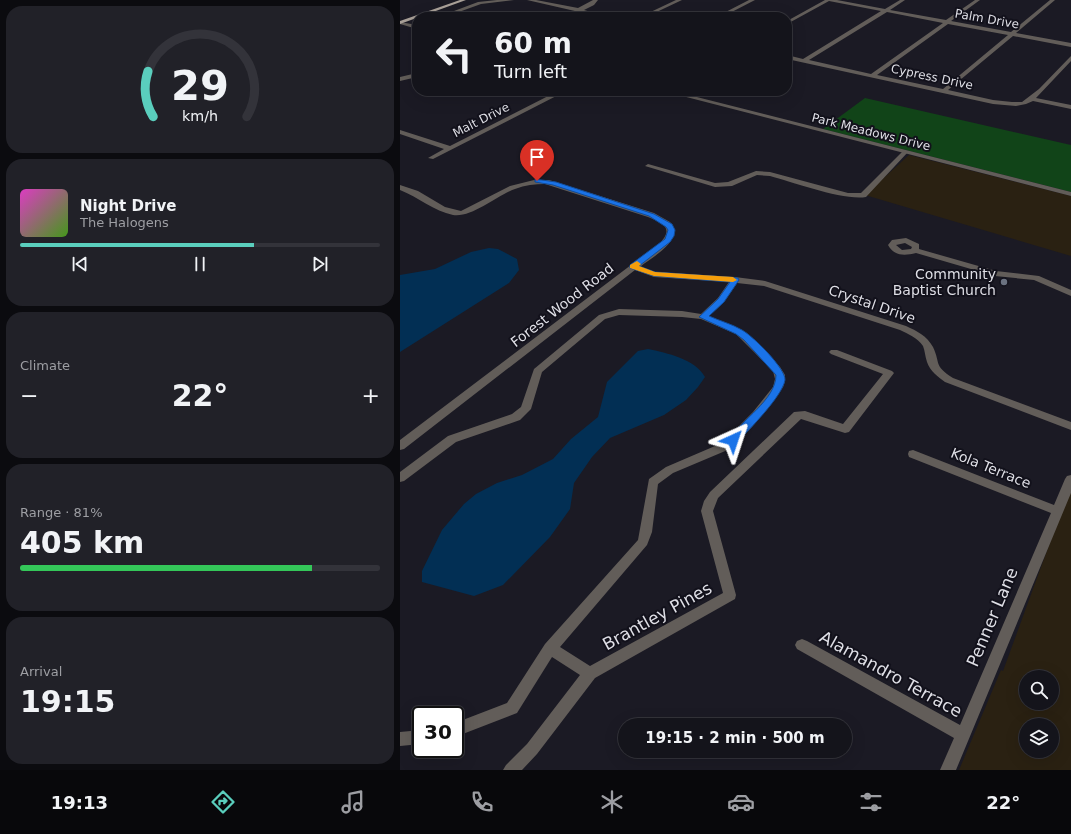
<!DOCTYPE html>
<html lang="en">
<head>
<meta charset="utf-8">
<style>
	:root { --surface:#14141b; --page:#212128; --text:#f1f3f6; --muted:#9d9ea3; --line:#33333a; --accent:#5acebd }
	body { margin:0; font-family:"DejaVu Sans",sans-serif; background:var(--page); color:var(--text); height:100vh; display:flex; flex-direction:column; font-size:15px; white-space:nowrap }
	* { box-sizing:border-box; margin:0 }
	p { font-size:13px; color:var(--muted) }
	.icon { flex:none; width:22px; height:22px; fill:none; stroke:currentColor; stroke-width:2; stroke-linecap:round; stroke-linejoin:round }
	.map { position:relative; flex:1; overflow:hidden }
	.details { display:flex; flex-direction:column; gap:6px; padding:6px; background:#0b0b0f; width:400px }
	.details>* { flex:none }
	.hud { position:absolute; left:12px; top:12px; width:380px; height:84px; border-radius:16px; box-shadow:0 4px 16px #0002,0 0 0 1px var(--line); background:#14141b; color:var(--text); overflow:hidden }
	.tools { position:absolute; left:619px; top:670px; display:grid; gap:8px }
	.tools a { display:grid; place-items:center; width:40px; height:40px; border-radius:50%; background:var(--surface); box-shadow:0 4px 16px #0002,0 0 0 1px var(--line); font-size:20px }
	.speed { position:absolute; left:12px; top:706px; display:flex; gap:8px; font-size:20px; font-weight:700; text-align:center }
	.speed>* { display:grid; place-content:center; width:52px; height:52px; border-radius:50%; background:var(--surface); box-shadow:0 4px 16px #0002,0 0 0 1px var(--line); line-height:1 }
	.speed .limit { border:2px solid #111; border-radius:6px; background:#fff; color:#111 }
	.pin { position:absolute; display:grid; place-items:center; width:34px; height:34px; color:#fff; margin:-41px -17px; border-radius:50% 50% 50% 0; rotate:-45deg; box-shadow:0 0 4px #0007 }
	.pin .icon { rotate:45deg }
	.me { position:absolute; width:44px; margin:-22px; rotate:42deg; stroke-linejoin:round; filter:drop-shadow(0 0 3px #0008) }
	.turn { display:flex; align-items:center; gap:14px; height:84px; padding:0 16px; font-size:18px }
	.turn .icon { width:52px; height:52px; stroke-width:2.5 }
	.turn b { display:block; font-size:28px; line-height:34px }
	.big { font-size:30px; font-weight:700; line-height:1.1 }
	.details .tile { flex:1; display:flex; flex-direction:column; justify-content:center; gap:6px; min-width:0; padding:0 14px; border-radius:16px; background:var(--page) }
	.details .dial { align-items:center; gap:0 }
	.dial svg { height:104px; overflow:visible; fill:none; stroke:var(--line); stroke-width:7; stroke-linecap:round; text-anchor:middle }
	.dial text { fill:var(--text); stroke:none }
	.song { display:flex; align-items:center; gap:12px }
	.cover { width:48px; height:48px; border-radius:6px; background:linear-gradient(135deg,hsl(310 70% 55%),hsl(100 70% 35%)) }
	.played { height:4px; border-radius:2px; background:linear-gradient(90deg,var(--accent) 65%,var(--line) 65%) }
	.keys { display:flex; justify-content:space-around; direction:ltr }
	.heat { display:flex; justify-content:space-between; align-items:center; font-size:22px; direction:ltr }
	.charge { height:6px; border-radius:3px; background:linear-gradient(90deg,#34c759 81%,var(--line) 0) }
	.trip { position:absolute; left:218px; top:718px; width:234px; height:40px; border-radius:20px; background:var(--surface); box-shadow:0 4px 16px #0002,0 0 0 1px var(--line); font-weight:700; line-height:40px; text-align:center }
	.tab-bar { display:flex; height:64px; justify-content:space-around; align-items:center; background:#08080b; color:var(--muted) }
	.tab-bar .icon { width:28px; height:28px }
	.tab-bar .active { color:var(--accent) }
	.tab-bar b { font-size:18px; color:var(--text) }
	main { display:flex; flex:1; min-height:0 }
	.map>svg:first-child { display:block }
	.commercial { fill:#2a2112; fill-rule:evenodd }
	.green { fill:#114418 }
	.water { fill:#022f54 }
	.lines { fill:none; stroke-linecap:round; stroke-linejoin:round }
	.minor { fill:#625d59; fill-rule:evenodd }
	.tertiary { fill:#625d59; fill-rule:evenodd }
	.primary { fill:#a9a098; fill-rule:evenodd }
	.route { fill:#1a73e8; stroke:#114b97 }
	.slow { fill:#f59e0b }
	.worship-dot { fill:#6b7280; stroke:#12111b; stroke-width:1.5 }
	.labels { text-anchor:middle; stroke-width:4; stroke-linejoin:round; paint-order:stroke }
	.far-street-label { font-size:12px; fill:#dfdfe6; stroke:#12111b }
	.poi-label { font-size:14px; fill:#dfdfe6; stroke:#12111b; text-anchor:end }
	.street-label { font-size:14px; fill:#dfdfe6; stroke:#12111b }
	.near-street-label { font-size:17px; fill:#dfdfe6; stroke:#12111b }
</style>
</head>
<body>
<main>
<section class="details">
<div class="tile dial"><svg viewBox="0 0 100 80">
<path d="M14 69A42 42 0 1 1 86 69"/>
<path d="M14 69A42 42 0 0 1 10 34" stroke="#5acebd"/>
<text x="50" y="56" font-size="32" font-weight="700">29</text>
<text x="50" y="72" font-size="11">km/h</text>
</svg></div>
<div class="tile">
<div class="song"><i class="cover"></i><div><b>Night Drive</b><p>The Halogens</p></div></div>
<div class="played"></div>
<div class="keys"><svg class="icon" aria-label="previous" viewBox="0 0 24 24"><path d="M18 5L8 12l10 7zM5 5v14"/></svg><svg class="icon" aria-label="pause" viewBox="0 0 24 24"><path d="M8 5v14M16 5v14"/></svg><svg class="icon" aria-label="next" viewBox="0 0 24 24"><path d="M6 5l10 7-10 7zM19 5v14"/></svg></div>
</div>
<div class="tile"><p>Climate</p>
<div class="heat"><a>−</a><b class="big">22°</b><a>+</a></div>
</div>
<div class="tile"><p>Range · 81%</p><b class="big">405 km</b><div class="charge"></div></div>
<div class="tile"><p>Arrival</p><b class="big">19:15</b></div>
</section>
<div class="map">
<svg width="671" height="770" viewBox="0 0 671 770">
	<rect width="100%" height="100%" fill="#1b1a24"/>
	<path class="commercial" d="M509,155L671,196V256L465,195Z
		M671,485V770H559L601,670L603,671ZM626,677H652V703H626ZM626,725H652V751H626Z"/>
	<path class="green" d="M465,98L671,145V192L423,129Z"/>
	<path class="water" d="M89,248L98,249L117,259L119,270L109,283L0,352V275L35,269L71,252Z
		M248,349C267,353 295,359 305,377L298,387L286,400L264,415L210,438L192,457L174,483L170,509L150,537L103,585L74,596L22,582V571L42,530L64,504L76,494L97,483L122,475L153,459L171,439L198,417L207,382L238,351Z"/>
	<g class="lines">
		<path class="minor" d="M97,0H114L81,4L45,17H38L78,2Z
			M127,0H136L178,8L193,0H198L194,5L184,10L209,17H201Z
			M276,0H282L246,17H240Z
			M349,0H355L322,17H316Z
			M425,0H437L485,9L500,0H505L490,10L546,20L575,0H580L551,21L611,32L650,0H655L616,33L671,43V47L613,36L548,90L593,100L612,102H622L639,89L671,56V61L636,98L671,105V109L633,101L626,104L616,106L593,104L387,59V55L403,59L481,11L429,1L387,24V21ZM487,12L543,23L471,74L409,60ZM548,24L608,35L543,89L477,75Z
			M17,73V77L0,81V77Z
			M158,91H166L33,159L28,158L44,149L0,134V130L50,146Z
			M503,151L508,152L466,197C444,201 393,182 370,176L357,175L332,186L315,187L245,166L248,164L315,183L328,182L356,171L370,172L448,193H461Z
			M134,180H149L254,213L270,222L275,230C273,247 252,257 240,267L255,272L335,277L365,281L506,326C517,331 527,336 533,347C541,364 533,365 553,378L671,422V430L545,382C538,377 530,371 527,362C525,356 525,351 523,346C518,338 508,334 500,330L364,286L337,283L324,302L309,316L342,330L380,367L385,375V381L383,387L369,407L351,428L330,449L273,473L258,484L252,532L247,545L160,647L190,666L323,593L301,511L304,501L310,492L394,412L405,411L443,424L483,374L431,354L429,352L431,350H437L492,371L494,373L449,432L445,433L401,419L318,498L313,511L336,595L335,599L195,678L137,754L122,770H103L106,765L127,744L180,675L152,657L117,713L55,737V723L107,703L145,644L238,540L249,479L266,467L322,443L353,412L373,387L375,379L373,371L336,334L301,319L282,317L219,315L205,319L142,372L131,409L120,420L56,442L4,481L0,482V472L48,436L112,414L121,407L134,369L199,315L219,309L282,311L301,314L318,298L329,282L254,277L235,270L4,449L0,450V440L260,243C274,228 263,223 248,217L145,184C135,184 125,185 115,189C97,195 72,218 53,215C34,211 18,197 0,190V185L18,191L45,207L61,211L110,186Z
			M506,238L519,244V249L596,271L639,276L671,290V296L634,280L595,276L516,253C504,256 494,256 488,245L492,240ZM505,243L512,247L511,249L502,250L496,245Z
			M513,450L654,505L665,479L667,476L671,475V493L556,770H540L554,738L397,649L395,645L397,641L402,639L407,641L560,725L651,513L509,457L508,454L509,451Z
			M21,730V744L0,746V732Z"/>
		<path class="tertiary" d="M0,22L17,25V29L0,24Z
			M263,91H273L671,192V196Z"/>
		<path class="primary" d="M60,0H66L0,24V21Z"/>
	</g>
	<path class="route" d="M135,179L156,182L254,214L272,224L275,230L274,236L270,242L239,266L255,272L338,278L339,280L324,302L309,316C320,321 332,324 342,330C353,336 386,369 385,380C382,397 349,429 337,443L333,444L328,440C341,420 376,400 376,375L344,340L336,334L299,317L318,299L330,282L254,276L230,268V265L265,239L268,230L266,227L249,216L153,185L135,182Z"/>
	<path class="slow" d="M237,261L241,264L239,266L255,272L333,277L337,280L333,282L254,276L230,268V265Z"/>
	<circle class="worship-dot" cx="604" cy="282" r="4"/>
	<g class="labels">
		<g class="far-street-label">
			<text transform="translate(587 19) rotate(10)" y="4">Palm Drive</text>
			<text transform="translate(532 77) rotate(12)" y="4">Cypress Drive</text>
			<text transform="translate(81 120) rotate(-27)" y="4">Malt Drive</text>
			<text transform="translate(471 132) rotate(14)" y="4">Park Meadows Drive</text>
		</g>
		<g class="poi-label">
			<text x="596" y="279">Community<tspan x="596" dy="16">Baptist Church</tspan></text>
		</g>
		<g class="street-label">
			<text transform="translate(472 304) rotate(19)" y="5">Crystal Drive</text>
			<text transform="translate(162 305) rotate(-38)" y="5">Forest Wood Road</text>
			<text transform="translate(591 468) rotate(22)" y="5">Kola Terrace</text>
		</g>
		<g class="near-street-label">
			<text transform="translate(257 616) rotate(-29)" y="6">Brantley Pines</text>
			<text transform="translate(592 617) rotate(-67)" y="6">Penner Lane</text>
			<text transform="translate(491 674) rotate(29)" y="6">Alamandro Terrace</text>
		</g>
	</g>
</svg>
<div class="tools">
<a><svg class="icon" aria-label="search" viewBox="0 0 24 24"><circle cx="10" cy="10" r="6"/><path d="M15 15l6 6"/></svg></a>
<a><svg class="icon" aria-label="layers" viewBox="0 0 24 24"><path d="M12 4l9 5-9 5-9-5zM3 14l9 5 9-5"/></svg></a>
</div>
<div class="speed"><div class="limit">30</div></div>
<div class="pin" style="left:137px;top:181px;background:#d93025"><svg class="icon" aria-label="arrive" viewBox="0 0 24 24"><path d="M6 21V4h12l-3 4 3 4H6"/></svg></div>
<svg class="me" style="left:333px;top:440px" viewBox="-20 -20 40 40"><path d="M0-17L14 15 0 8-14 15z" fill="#1a73e8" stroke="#fff" stroke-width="4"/></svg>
<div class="trip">19:15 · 2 min · 500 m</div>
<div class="hud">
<div class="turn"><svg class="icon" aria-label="left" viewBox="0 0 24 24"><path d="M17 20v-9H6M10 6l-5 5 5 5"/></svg><div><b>60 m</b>Turn left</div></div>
</div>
</div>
</main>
<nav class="tab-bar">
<b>19:13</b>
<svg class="icon active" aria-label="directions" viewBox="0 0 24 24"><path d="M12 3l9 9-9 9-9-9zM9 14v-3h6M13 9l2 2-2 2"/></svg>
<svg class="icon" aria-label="music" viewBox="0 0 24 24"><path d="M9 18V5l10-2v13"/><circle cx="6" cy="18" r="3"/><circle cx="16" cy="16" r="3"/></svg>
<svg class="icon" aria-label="phone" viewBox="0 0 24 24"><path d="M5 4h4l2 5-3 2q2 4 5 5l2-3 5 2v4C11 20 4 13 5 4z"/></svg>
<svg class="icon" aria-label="climate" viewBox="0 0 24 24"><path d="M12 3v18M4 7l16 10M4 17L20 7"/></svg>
<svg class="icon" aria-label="car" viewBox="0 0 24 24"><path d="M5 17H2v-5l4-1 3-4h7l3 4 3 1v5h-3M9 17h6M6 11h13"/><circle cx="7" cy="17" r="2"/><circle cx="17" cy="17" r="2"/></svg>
<svg class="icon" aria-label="filters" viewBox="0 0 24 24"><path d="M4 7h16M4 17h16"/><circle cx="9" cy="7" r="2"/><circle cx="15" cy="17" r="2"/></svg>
<b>22°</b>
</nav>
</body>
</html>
